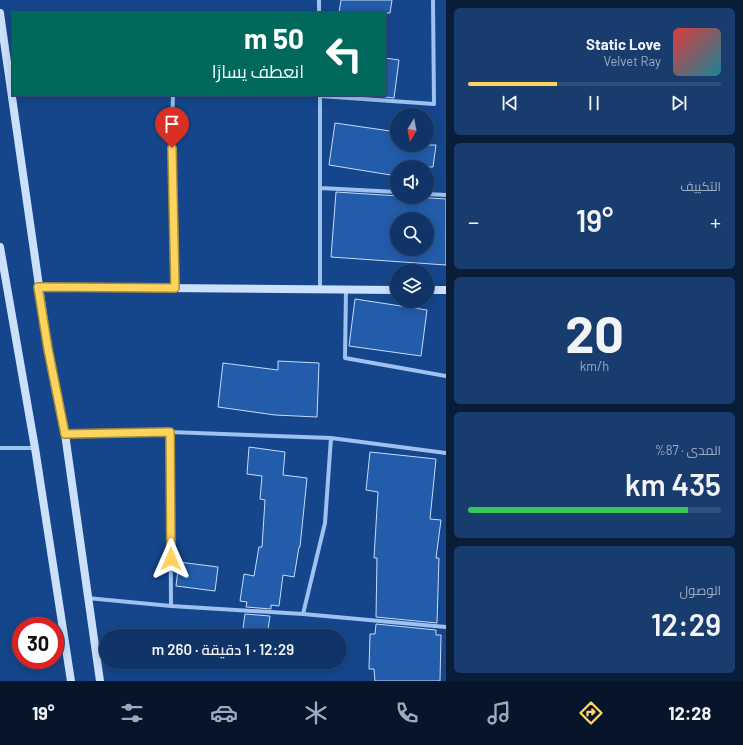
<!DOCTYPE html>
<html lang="ar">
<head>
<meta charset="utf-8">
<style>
	:root { --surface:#103468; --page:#193c6e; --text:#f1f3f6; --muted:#9caac0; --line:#304f7c; --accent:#ffd45d }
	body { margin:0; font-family:Barlow,Cairo,sans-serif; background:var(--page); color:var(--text); direction:rtl; height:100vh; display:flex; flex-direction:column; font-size:15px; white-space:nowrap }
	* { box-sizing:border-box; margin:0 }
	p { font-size:13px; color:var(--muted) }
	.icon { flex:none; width:22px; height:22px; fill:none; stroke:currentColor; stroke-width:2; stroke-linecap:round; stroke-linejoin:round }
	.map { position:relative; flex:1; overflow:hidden; direction:ltr }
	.details { display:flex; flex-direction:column; gap:8px; padding:8px; background:#091d39; width:297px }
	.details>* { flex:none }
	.top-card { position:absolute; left:12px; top:12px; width:374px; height:84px; border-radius:0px; box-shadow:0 2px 10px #0003,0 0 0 1px var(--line); direction:rtl; background:#00695c; color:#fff; overflow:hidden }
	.needle { width:26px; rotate:190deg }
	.fabs { position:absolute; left:390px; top:108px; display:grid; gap:8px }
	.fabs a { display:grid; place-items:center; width:44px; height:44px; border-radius:50%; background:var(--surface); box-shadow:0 2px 10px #0003,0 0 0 1px var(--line); font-size:20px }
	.speed { position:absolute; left:12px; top:617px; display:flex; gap:8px; font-size:20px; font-weight:700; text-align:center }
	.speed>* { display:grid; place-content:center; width:52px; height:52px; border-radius:50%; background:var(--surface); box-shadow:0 2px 10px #0003,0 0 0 1px var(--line); line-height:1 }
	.speed .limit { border:6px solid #d22; background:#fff; color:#111 }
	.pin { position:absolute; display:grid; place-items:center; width:34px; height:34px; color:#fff; margin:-41px -17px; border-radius:50% 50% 50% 0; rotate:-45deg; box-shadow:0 0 4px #0007 }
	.pin .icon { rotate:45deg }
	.me { position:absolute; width:44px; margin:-22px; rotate:0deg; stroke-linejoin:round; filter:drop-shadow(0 0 3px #0008) }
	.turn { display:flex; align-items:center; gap:14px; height:84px; padding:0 16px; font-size:18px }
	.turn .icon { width:52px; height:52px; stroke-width:2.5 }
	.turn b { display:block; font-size:28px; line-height:34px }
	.big { font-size:30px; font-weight:600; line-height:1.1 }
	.details .tile { flex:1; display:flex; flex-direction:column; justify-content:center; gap:6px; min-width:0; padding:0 14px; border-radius:6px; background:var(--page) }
	.details .dial { align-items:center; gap:0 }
	.dial b { font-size:52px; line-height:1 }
	.song { display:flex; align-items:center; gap:12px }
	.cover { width:48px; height:48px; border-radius:6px; background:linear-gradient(135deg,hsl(0 70% 55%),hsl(190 70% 35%)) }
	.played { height:4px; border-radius:2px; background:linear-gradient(90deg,var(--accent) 35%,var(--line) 35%) }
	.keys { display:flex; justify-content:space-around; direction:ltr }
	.heat { display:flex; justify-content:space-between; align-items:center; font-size:22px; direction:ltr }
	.charge { height:6px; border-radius:3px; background:linear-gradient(90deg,#34c759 87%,var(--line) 0) }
	.trip { position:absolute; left:99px; top:629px; width:248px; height:40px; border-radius:20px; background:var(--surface); box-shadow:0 2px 10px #0003,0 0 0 1px var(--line); font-weight:600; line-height:40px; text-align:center; direction:rtl }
	.tab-bar { display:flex; height:64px; justify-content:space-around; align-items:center; background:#06152a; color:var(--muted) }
	.tab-bar .icon { width:28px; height:28px }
	.tab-bar .current { color:var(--accent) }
	.tab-bar b { font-size:18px; color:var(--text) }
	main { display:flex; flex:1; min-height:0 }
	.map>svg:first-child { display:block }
	.building { fill:#235caa; stroke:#c5dcfb; fill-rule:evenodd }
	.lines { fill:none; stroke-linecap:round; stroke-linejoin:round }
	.street { stroke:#9ec1ef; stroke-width:4 }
	.secondary { stroke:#ccdffb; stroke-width:8 }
	.route-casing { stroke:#a68a3c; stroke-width:10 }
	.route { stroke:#ffd45d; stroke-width:7 }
</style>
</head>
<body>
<main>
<section class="details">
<div class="tile">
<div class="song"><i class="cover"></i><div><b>Static Love</b><p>Velvet Ray</p></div></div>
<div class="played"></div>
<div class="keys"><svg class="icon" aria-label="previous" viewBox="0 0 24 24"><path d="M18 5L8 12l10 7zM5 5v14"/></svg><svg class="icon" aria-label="pause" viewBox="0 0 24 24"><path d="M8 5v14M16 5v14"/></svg><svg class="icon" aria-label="next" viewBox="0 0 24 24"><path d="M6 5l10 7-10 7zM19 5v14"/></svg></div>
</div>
<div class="tile"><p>التكييف</p>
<div class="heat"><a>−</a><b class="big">19°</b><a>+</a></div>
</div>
<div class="tile dial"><b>20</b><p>km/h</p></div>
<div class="tile"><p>المدى · 87%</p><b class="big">435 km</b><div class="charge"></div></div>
<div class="tile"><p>الوصول</p><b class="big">12:29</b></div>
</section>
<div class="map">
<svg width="446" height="681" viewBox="0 0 446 681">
	<rect width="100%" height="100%" fill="#15468b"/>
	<path class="building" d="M341,0H392L390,13H339Z
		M385,58L399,60L394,98L385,97Z
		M335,123L397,132V145H436L433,167H397V176L329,165Z
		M336,192L446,199V265L331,257ZM397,219H427V249H397Z
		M355,299L427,310L421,356L349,346Z
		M278,361L319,363L317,417L275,415L218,407L223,363L278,370Z
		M249,447L285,452L283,475L307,478L300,547H299L294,577L283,575L279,606L271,605V609L246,607L247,602L240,601L244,574L254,576L259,547H262L265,500L260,499L262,476L247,474Z
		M370,452L436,459L430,519L441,520L436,558H439L437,623L376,617L377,558H374L378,492L366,490Z
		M179,562L218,567L215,591L176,586Z
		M245,614L270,616L267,636H242Z
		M376,624L436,630V635H441L440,681H375L374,669H369L370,634H375Z"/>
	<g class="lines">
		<path class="street" d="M319,0V13
			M173,95L171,163L175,288
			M320,95V289
			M320,96L434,104L433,0
			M320,188L397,192
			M427,194L446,195
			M346,289L345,358L446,376
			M170,432L171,606
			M65,434L170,432L331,438L446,453
			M0,448H35
			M87,598L171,606L303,614L446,627
			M303,614L325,523L331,438"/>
		<path class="secondary" d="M0,13L48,349L65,434L100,681
			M0,247L35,448L71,681
			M39,287L397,290
			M427,290H446"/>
	</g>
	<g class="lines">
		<defs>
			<path id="route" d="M171,559L170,432L65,434L48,349L38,287L175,288L172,148"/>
		</defs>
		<use href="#route" class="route-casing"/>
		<use href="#route" class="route"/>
	</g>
</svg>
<div class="fabs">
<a><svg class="needle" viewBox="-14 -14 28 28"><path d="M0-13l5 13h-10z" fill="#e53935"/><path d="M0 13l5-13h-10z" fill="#9caac0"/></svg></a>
<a><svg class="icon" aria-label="sound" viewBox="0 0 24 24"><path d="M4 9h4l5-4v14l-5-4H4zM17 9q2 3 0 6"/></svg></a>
<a><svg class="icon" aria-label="search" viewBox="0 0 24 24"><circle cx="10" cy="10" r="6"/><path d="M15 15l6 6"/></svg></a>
<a><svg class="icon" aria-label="layers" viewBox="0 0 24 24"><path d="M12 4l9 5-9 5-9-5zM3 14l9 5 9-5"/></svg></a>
</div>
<div class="speed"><div class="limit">30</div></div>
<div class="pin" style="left:172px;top:148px;background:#d93025"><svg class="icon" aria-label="arrive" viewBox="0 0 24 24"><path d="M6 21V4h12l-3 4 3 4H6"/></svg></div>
<svg class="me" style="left:171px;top:559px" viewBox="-20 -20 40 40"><path d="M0-17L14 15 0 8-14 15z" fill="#ffd45d" stroke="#fff" stroke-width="4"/></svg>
<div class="trip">12:29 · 1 دقيقة · 260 m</div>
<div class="top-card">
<div class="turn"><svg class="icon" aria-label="left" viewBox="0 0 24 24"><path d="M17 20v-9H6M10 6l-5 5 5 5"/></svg><div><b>50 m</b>انعطف يسارًا</div></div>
</div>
</div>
</main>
<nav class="tab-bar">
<b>12:28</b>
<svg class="icon current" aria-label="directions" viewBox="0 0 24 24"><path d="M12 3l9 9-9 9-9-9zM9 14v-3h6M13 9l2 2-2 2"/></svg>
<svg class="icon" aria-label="music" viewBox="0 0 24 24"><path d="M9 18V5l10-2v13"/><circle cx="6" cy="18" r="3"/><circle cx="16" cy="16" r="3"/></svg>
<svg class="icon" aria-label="phone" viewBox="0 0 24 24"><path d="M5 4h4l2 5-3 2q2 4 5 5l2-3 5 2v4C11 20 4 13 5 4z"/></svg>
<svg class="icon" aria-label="climate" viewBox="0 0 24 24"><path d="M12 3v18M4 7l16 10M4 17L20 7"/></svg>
<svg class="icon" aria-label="car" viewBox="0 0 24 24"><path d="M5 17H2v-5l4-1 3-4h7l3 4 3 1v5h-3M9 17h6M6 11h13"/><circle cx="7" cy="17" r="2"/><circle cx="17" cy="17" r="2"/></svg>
<svg class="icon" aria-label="filters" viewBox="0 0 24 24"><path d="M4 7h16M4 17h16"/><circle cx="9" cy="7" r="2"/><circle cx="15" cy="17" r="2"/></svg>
<b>19°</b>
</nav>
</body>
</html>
